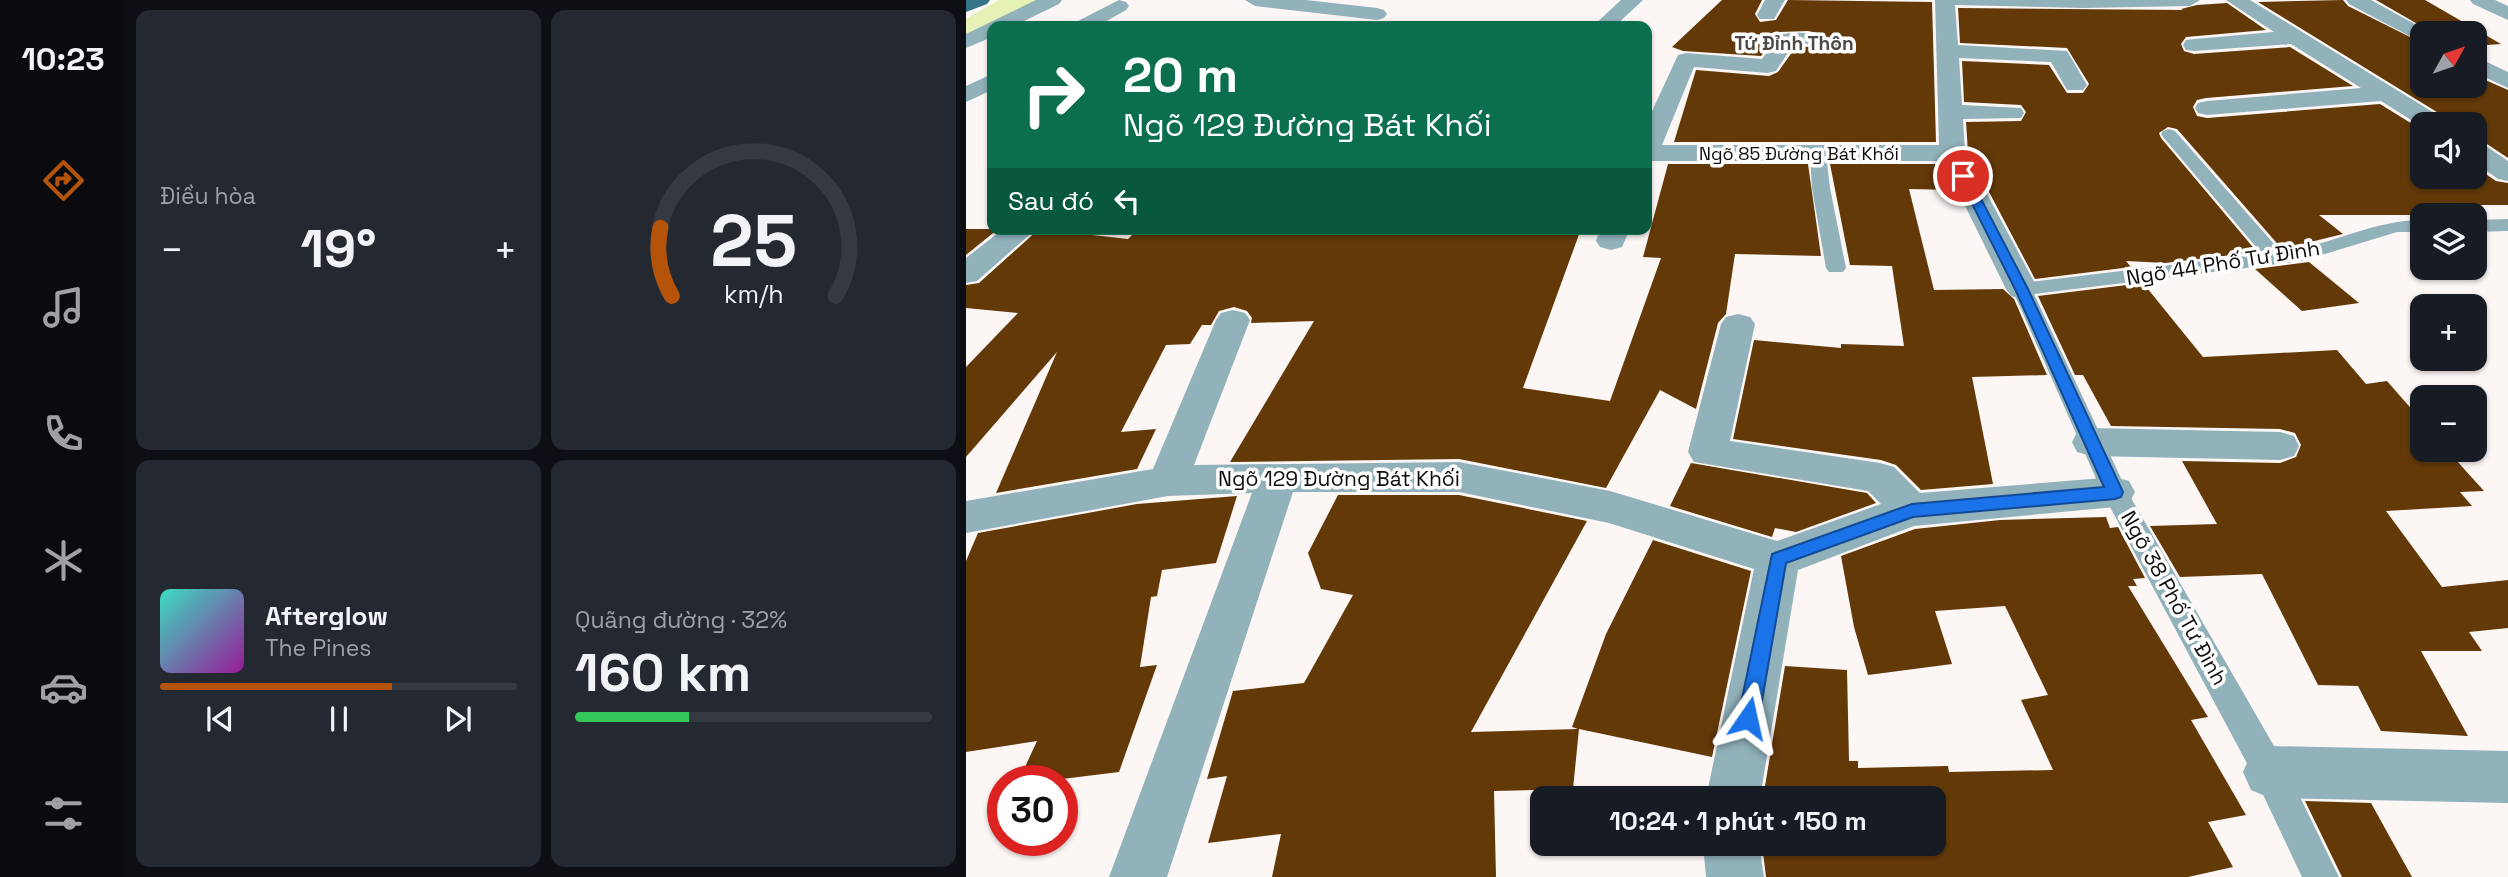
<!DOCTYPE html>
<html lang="vi">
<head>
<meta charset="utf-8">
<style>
	:root { --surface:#171b24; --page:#242831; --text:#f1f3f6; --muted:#9ea1a6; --line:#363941; --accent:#b45309 }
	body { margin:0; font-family:"Space Grotesk",sans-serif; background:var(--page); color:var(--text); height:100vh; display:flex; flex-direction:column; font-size:26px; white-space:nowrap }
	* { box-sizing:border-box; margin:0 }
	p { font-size:23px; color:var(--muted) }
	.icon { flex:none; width:38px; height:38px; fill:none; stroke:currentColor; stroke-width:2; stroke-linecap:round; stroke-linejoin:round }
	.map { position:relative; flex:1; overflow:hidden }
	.side { display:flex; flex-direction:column; gap:10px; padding:10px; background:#0d0f14; width:840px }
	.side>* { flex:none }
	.guide { position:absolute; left:21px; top:21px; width:665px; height:214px; border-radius:14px; box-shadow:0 2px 5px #0004; background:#0b6e4f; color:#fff; overflow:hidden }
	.needle { width:46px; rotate:50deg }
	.buttons { position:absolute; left:1444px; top:21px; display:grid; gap:14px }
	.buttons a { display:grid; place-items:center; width:77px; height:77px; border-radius:14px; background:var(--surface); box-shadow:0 2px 5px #0004; font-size:35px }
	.speed { position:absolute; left:21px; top:765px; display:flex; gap:14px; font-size:35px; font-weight:700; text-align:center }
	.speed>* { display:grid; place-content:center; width:91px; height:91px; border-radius:50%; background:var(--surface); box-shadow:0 2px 5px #0004; line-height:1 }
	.speed .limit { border:10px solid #d22; background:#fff; color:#111 }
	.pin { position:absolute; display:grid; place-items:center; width:60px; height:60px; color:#fff; margin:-30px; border:4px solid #fff; border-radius:50%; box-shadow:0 2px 7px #0007 }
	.me { position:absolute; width:77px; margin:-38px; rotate:11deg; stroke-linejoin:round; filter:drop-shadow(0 0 5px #0008) }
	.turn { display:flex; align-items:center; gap:24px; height:147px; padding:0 21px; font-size:32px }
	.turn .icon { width:91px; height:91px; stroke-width:2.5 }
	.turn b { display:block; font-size:49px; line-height:60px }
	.then { display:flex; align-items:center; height:66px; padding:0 21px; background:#0003; gap:14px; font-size:26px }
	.big { font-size:52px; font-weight:800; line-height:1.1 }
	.side .tile { flex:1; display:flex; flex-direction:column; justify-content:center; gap:10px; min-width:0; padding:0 24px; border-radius:14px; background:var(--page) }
	.side .dial { align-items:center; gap:0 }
	.dial svg { height:182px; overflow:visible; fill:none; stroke:var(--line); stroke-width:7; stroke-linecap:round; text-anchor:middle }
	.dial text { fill:var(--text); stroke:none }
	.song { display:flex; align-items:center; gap:21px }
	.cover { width:84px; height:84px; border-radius:10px; background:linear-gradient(135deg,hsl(170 70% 55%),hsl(300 70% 35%)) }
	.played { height:7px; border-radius:4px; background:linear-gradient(90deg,var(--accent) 65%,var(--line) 65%) }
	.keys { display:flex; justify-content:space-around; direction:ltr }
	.heat { display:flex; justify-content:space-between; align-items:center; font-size:38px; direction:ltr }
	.charge { height:10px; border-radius:5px; background:linear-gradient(90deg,#34c759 32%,var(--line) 0) }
	.side .tiles { flex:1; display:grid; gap:10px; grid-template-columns:repeat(2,1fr) }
	.trip { position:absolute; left:564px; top:786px; width:416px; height:70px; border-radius:14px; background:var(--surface); box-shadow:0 2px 5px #0004; font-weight:800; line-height:70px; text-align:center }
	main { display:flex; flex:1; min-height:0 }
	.tabs { display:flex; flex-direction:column; width:126px; justify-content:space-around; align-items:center; background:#090b0e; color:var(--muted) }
	.tabs .icon { width:49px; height:49px }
	.tabs .on { color:var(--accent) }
	.tabs b { font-size:32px; color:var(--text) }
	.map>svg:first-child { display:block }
	.green { fill:#e6f1b5 }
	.building { fill:#633908 }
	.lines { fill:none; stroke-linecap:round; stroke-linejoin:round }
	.lane { fill:#91b1bb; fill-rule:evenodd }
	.street { fill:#91b1bb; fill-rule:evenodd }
	.primary { fill:#367587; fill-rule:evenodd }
	.route { fill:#1a73e8; stroke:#114b97; stroke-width:2 }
	.labels { text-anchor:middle; stroke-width:7; stroke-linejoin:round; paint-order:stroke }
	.far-street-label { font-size:18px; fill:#0e0c0b; stroke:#fff }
	.far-neighbourhood-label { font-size:19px; font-weight:bold; fill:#4d4846; stroke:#fff }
	.street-label { font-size:21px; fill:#0e0c0b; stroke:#fff }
</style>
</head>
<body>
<main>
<nav class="tabs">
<b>10:23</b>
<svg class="icon on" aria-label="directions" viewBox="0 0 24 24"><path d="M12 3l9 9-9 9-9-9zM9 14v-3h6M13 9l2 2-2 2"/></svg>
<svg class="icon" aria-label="music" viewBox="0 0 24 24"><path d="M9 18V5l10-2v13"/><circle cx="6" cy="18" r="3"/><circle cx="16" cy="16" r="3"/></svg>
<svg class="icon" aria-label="phone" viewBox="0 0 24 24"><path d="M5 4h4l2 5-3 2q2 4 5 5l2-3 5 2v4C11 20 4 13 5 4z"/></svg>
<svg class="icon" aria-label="climate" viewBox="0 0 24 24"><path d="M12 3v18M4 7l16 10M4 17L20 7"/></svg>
<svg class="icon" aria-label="car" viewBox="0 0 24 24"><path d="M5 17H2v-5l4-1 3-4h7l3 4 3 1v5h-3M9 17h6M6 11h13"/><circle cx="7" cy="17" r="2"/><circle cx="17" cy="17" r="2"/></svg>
<svg class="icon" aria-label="filters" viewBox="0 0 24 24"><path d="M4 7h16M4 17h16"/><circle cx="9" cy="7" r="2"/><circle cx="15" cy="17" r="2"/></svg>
</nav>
<section class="side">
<div class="tiles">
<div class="tile"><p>Điều hòa</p>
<div class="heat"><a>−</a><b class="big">19°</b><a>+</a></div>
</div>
<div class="tile dial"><svg viewBox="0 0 100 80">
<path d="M14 69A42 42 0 1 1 86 69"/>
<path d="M14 69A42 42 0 0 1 9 39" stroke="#b45309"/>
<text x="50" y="56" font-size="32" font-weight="700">25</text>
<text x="50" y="72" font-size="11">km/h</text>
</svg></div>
<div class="tile">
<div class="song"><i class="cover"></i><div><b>Afterglow</b><p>The Pines</p></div></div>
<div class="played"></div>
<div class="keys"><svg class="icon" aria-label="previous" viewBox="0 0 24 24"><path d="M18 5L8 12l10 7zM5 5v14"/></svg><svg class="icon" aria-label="pause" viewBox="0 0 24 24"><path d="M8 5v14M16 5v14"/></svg><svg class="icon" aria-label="next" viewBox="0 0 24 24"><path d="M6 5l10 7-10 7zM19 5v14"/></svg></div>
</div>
<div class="tile"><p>Quãng đường · 32%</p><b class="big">160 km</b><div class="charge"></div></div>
</div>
</section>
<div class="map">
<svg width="1542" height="877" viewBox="0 0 1542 877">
	<rect width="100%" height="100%" fill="#fcf6f4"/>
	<path class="green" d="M33,0H81L0,40V19Z"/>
	<path class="building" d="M756,0H796L789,14L794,22L810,20L822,0L966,2L970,142H708L730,70L803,76L812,72L829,48L850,46L857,39L852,33L842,31L813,32L795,56L717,51L706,47Z
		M1377,0L1382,6L1456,43V86H1508V75L1542,90V158L1518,142L1508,139V124H1484L1479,117L1292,2Z
		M1410,0H1459L1535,44L1508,46V33H1467Z
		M1261,3L1300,30L1220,37L1215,44L1218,51L1228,54L1324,47L1387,86L1240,98L1231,100L1227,107L1231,116L1241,118L1414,104L1456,130V177H1508V166L1530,181L1542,183V205H1496L1508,215H1353L1377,234L1316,249L1211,129L1202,127L1193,133L1195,138L1291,252L1199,263L1160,261L1165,267L1069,279L1002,152L1000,122L1055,121L1060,112L1055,105L998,102L996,61L1083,65L1101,93H1117L1123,84L1101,48L994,43L992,8L1217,10L1215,9L1231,5Z
		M702,164H842L855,256L769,254L760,314L752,323L730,409L694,390L640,488L493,459L264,462L348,321L285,323L286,318L281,311L268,307L253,311L245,325H236L224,344L200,345L155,432L190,429L171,469L30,493L91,352L0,457V367L52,313L0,308V285L13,283L73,229L162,239L172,229H615L557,388L644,401L695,258L677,257Z
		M864,164H975L989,190L943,189L968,290L1037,289L1048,299L1081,375L1006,377L1027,484L955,490L930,465L915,460L767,439L788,340L875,348V344L938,346L926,266L884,265Z
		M0,229H32L0,255Z
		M1343,262L1393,303L1336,311L1289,269Z
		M1177,283L1237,357L1371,350L1400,384L1421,381L1456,421V450H1481L1518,491L1494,492L1506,506L1420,511L1476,587L1542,580V628L1503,632L1516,651H1455L1502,736L1415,731L1392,686L1352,685L1296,574L1214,577L1184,526L1251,524L1216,461L1314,463L1330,457L1335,445L1329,433L1314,429L1145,426L1117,375H1109L1072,296Z
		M725,463L901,493L910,503L830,532L809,528L806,537L704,506Z
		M372,495H493L621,521L505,732L612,729L606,727L640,634L687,540L785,571L746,757L613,729L607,789L528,791L530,877H306L315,834L242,843L261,776L241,779L267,691L338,683L387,595L355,589L342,553Z
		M271,496L250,563L196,570L191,596L185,597L174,667L191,665L153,772L88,780H53L71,741L0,752V561L12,533L171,504Z
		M1140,517L1144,528L1152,527L1179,578L1167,579L1171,586H1162L1242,717L1225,720L1280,815L1242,822L1267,867L1222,877H800L796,844H968V798H797L819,666L881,670L883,761H892V768L982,766L983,772L1087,770L1055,700L1082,695L1039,606L969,611L986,664L902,675L888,627L875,556L949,529L1034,520Z
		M1339,801L1405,803L1446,877H1376Z"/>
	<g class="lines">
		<path class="lane" d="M1203,129L1209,131L1315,252C1363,246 1407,220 1456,220V232H1431L1336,261L1068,294L1161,491L1316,760L1373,877H1336L1292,784L1136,492L1046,289L1049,285L1056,283L1296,254L1197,137L1195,134L1197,131Z
			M852,149L860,154L864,188L880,268L877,272H863L860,268L846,188L844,154Z
			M1542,219V231L1508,232V220Z"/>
		<path class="street" d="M70,0H96L93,4L48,26H26V37L0,48V34Z
			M153,0L160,2L163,6L160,10L132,26H107L110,22Z
			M279,0H340L411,8L418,10L421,14L418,18L411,20L289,6Z
			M655,0H677L649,26H627Z
			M799,0H819L808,19H794L791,15Z
			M969,0H1234L1224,6L1117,8L989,5L992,45L1101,51L1121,85L1117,90H1101L1085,62L993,58L996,105L1055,108L1058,113L1055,118L997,119L999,153L1072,289L1067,296L1056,299L1045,296L1040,289L977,161H681V122L712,55L720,53L796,59L814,35C825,32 839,32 850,35L854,39L850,43L827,45L810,71L802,73L728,67L696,145H973Z
			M1260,0H1284L1478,119L1481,124H1456V127L1415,101L1241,115L1232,113L1229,108L1232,103L1241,101L1395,88L1325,44L1228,51L1220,50L1217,45L1220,40L1228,39L1308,32Z
			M1380,0H1405L1465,33H1456V41L1449,39L1383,4Z
			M1504,0H1529L1542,6V20L1507,4Z
			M1508,56L1542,72V88L1508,72Z
			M26,74V90L0,102V86Z
			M1508,142L1517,144L1542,161V181L1532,179L1508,162Z
			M37,229H70L11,281L0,283V258Z
			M634,229H664L656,247L645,250L634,247L630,241Z
			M267,310L279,313L284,320L228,465L493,462L644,491L811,541L915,504L902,491L728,462L722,452L755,324L760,317L772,314L784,317L789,324L764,441L914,463L928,467L954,493L1149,477L1163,481L1169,492L1163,503L1149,507L948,526L832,570L794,798H740L788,569L643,523L493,492H327L201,877H143L286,493L202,496L0,533V501L187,469L250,320L255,313Z
			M1125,428L1314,432L1328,436L1333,446L1328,456L1314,460L1125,456L1111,452L1106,442L1111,432Z
			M1304,746L1542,751V803L1304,798L1285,790L1277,772L1285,754Z
			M737,844H793L798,877H740Z"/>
		<path class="primary" d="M0,0H24L21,4L0,12Z"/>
	</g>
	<path class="route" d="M997,173L1003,176L1062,289L1157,492L1155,497L1149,499L947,517L820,563L793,718L789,725L782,728L775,725L772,718L806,554L946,504L1138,487L1049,289L992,176Z"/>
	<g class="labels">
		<g class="far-street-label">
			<text x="833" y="160">Ngõ 85 Đường Bát Khối</text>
		</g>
		<g class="far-neighbourhood-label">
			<text x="828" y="50">Tứ Đỉnh Thôn</text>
		</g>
		<g class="street-label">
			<text transform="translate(1257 263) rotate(-9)" y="7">Ngõ 44 Phố Tư Đình</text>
			<text x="373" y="486">Ngõ 129 Đường Bát Khối</text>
			<text transform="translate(1208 598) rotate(61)" y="7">Ngõ 38 Phố Tư Đình</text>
		</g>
	</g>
</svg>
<div class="buttons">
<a><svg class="needle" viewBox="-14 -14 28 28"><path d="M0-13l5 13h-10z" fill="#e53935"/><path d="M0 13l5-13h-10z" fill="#9ea1a6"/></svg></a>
<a><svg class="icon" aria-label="sound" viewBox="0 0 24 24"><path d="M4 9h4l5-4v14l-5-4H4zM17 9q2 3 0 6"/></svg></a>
<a><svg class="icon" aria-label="layers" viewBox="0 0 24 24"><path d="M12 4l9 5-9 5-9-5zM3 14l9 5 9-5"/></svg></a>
<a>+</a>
<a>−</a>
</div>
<div class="speed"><div class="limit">30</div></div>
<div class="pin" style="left:997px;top:176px;background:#d93025"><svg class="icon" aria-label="arrive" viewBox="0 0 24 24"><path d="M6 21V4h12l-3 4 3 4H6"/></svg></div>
<svg class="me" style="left:782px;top:718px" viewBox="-20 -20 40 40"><path d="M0-17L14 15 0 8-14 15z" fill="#1a73e8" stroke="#fff" stroke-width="4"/></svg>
<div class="trip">10:24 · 1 phút · 150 m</div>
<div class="guide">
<div class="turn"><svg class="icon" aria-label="right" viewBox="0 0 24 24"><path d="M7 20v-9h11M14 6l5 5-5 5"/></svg><div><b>20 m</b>Ngõ 129 Đường Bát Khối</div></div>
<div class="then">Sau đó<svg class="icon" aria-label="left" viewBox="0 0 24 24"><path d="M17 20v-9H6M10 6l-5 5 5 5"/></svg></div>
</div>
</div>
</main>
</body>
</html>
